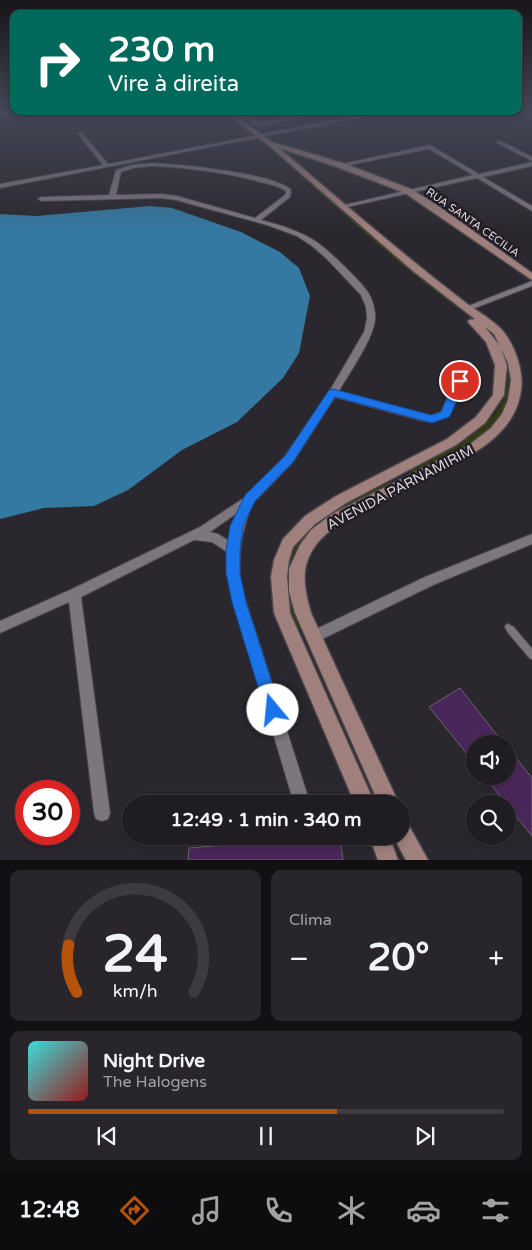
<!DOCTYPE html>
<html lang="pt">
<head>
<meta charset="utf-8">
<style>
	:root { --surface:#201d22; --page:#28262a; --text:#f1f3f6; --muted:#a2a2a5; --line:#3d3b40; --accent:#b45309 }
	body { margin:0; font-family:"Varela Round",sans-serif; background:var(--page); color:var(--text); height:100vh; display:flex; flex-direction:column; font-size:19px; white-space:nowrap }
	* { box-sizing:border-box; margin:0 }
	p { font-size:16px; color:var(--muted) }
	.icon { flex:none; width:28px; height:28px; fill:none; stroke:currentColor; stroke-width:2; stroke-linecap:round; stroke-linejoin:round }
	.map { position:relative; height:860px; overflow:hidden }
	.panel { display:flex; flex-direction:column; gap:10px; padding:10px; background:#121013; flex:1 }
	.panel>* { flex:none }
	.hud { position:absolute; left:10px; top:10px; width:512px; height:105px; border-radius:10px; box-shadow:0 2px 8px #0003,0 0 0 1px var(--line); background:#00695c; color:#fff; overflow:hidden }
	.controls { position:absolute; left:466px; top:735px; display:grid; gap:10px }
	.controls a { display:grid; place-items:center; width:50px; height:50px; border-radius:50%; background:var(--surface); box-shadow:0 2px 8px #0003,0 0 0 1px var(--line); font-size:25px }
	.speed { position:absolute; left:15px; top:780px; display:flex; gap:10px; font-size:25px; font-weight:700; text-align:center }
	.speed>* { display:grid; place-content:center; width:65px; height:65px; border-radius:50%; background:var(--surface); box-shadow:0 2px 8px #0003,0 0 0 1px var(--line); line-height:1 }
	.speed .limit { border:8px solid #d22; background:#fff; color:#111 }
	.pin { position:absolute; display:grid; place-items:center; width:42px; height:42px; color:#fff; margin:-21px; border:2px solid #fff; border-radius:50%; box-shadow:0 1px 5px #0007 }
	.me { position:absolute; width:55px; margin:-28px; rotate:343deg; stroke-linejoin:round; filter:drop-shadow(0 0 4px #0008) }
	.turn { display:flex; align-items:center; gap:18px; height:105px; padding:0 15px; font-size:22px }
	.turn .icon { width:65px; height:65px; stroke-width:2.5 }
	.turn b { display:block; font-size:35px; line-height:42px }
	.big { font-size:38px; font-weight:700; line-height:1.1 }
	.panel .tile { flex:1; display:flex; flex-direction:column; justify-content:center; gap:8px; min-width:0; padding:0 18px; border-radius:10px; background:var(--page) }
	.panel .dial { align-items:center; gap:0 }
	.dial svg { height:130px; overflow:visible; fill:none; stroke:var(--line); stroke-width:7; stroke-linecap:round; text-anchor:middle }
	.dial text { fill:var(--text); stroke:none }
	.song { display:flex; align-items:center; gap:15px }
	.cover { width:60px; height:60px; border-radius:8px; background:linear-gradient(135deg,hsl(180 70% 55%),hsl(0 70% 35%)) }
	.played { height:5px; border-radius:2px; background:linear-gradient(90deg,var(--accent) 65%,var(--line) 65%) }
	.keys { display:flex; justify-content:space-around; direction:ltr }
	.heat { display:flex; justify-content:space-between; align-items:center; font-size:28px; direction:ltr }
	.panel .tiles { flex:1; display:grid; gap:10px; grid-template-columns:1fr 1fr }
	.tile:last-child { grid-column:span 2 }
	.trip { position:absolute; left:122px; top:795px; width:288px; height:50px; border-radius:25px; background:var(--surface); box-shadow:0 2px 8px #0003,0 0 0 1px var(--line); font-weight:700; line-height:50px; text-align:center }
	.tab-bar { display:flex; height:80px; justify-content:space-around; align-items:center; background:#0d0c0e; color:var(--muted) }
	.tab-bar .icon { width:35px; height:35px }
	.tab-bar .on { color:var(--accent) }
	.tab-bar b { font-size:22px; color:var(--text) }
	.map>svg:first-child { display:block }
	.green { fill:#323b10 }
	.water { fill:#3479a2 }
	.building { fill:#49275a; stroke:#6a656d }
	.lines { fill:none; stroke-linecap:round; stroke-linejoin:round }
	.lane-far1-casing { stroke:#49454b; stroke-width:8 }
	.lane-casing { stroke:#49454b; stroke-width:10 }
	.street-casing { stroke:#49454b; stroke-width:2 }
	.secondary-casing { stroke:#49454b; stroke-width:3 }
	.highway-casing { stroke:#49454b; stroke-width:3 }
	.lane-far1 { stroke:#7c767f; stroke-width:5.5 }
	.lane { stroke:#7c767f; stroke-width:8 }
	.street { fill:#7c767f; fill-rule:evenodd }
	.secondary { fill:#9f807d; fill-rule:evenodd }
	.highway { fill:#f19977; fill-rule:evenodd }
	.route { fill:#1a73e8; stroke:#114b97 }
	.labels { text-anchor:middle; stroke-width:5; stroke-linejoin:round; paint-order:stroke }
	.far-street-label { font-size:11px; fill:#dedbe0; stroke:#221d24 }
	.street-label { font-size:14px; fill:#dedbe0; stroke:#221d24 }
</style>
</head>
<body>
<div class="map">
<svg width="532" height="860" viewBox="0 0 532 860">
	<rect width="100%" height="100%" fill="#2b272e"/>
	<path class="green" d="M266,145H269L493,329L513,370L510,400L503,413L482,436L414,474L409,469C440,453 490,434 504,398C512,379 506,354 495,337C484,321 451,304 435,291C376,246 322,194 266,145Z
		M386,479L390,484L342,509L323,521L299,549L304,628L296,630C284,593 278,566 304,533C309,527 313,520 319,516C340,502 364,491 386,479Z"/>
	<path class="water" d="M150,206L172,208L241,232L280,252L299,268L310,296L299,353L283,378L237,422L182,450L128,490L94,506L44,508L0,519V214L36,216Z"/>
	<path class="building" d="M460,688L504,744H475V764L429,707Z
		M508,748L532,778V836L484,776H508Z
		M340,838L343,860H188L189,848L284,840Z"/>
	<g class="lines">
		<defs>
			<path id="lane-far1" d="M508,627L512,632"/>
			<path id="lane" d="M511,630L532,655"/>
			<path id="street" d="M256,111H265L249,116L262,122L319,111H330L262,126L254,124L242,116Z
				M383,111H394L0,188V184L103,165L78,134L81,132L108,164Z
				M497,141H501L532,157V161L497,143Z
				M430,145L479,174L532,162V166L483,177L532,206V211L477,178L343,208L340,206L473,175L429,149L340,167L337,165Z
				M152,163C178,164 274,173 291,190L290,197L261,220C280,225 301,231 318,243C328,250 363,283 369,294C373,301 376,312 375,320C373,340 349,373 339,391L431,416L441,412L464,362H470L471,364L448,416L432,422L423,421L335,397L293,462L253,503C241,530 237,556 241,586L309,800L307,804H295L293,800L229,586L227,552L212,542L194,540L81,597L110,813L108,819L102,821L96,819L94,813L69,602L0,633V621L70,590L200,527L247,496L285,456L329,392L364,332L367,319L366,307L361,295L326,258L312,246L297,236L267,225L176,200L161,198L41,201L38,199L41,197L109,195L116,170L132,165ZM152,166C189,168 225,172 260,182C269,184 279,186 286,191L285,195L255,218L177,196L161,194L116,195L121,172L133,168ZM237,513L229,541L218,534L210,532Z
				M532,281V286L470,310H467L463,308Z
				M532,534V544L433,585L318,641L313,643L308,641L306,637L308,633L425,577Z"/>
			<path id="secondary" d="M223,111H230L272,142L343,163L411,189L437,205L532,273V280L405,193L337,167L279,148C341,201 402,254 466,303C477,311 493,320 502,330C515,345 524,371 521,390C515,437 469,456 432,475C411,486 390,497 368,508C348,519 324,530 312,551C300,571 305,592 311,613L399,804H379L295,613L289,591V569L300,545L311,530L332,514L469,445L491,428L502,414L508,400L511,380L508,363L494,334L485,327L500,346L507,365L504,395L485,423L456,445L346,503L315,524L293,547L289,560L287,577L290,613L375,804H355L274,613L271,577L274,560L283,539L305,516L336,496L447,439L476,417L493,395L495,365L486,342L468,322L469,320L475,319L413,271L267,144Z
				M401,821L408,824L428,860H406L393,836H401Z
				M369,836H389L398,860H378Z"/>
			<path id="highway" d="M0,111H16L0,115Z"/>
		</defs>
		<use href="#lane-far1" class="lane-far1-casing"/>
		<use href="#lane" class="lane-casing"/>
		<use href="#street" class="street-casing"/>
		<use href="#secondary" class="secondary-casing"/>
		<use href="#highway" class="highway-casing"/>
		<use href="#lane-far1" class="lane-far1"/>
		<use href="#lane" class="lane"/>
		<use href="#street" class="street"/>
		<use href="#secondary" class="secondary"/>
		<use href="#highway" class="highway"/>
	</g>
	<linearGradient id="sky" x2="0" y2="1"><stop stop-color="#181519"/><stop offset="0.48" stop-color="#444757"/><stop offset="1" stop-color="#444757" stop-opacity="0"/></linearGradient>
	<rect width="532" height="231" fill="url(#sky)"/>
	<path class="route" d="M460,377L465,381L451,414L449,417L432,423L335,397L293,462L255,501L243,526L240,550V573L246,602L281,710L279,716L273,718L267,716L232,602L226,573V550L230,526L245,495L285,456L329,390L333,389L431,415L441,412L454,381Z"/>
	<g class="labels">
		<g class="far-street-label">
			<text transform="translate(473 222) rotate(35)" y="4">RUA SANTA CECILIA</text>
		</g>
		<g class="street-label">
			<text transform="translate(400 487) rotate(-28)" y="5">AVENIDA PARNAMIRIM</text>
		</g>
	</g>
</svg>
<div class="controls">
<a><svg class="icon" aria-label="sound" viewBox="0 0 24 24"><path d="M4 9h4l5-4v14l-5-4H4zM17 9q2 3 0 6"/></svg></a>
<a><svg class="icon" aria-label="search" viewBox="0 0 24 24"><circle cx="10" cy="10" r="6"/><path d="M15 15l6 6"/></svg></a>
</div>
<div class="speed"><div class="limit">30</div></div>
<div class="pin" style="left:460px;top:381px;background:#d93025"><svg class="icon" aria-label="arrive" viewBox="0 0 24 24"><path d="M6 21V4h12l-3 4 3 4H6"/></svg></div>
<svg class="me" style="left:273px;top:710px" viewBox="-20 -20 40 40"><circle r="19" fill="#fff"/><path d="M0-13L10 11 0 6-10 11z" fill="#1a73e8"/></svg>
<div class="trip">12:49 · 1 min · 340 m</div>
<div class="hud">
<div class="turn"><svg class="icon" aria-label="right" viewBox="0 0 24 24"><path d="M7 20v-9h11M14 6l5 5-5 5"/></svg><div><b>230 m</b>Vire à direita</div></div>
</div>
</div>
<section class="panel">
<div class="tiles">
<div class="tile dial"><svg viewBox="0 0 100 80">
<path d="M14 69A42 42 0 1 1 86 69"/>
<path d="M14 69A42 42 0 0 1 9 40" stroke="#b45309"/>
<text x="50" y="56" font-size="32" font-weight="700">24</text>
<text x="50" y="72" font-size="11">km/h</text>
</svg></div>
<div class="tile"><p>Clima</p>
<div class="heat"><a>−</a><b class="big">20°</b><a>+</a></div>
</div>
<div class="tile">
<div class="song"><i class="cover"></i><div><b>Night Drive</b><p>The Halogens</p></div></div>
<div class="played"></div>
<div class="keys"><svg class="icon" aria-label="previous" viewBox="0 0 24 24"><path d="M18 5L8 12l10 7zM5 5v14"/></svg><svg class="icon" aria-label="pause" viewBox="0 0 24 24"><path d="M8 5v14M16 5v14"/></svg><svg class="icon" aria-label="next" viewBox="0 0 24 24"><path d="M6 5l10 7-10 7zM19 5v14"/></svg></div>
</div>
</div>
</section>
<nav class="tab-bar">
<b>12:48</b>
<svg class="icon on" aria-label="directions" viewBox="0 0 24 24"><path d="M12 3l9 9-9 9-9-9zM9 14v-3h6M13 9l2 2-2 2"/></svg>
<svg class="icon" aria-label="music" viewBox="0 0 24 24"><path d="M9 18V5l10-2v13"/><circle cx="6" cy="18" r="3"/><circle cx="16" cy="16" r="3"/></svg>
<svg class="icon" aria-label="phone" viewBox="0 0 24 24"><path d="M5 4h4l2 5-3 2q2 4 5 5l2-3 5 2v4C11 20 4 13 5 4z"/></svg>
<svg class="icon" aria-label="climate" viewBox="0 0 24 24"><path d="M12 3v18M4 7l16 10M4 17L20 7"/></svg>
<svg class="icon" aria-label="car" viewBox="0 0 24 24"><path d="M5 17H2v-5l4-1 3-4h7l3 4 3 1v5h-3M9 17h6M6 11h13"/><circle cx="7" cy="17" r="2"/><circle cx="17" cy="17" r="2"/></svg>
<svg class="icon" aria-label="filters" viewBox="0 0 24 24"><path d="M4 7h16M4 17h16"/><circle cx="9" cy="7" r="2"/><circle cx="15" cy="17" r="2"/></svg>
</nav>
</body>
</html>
